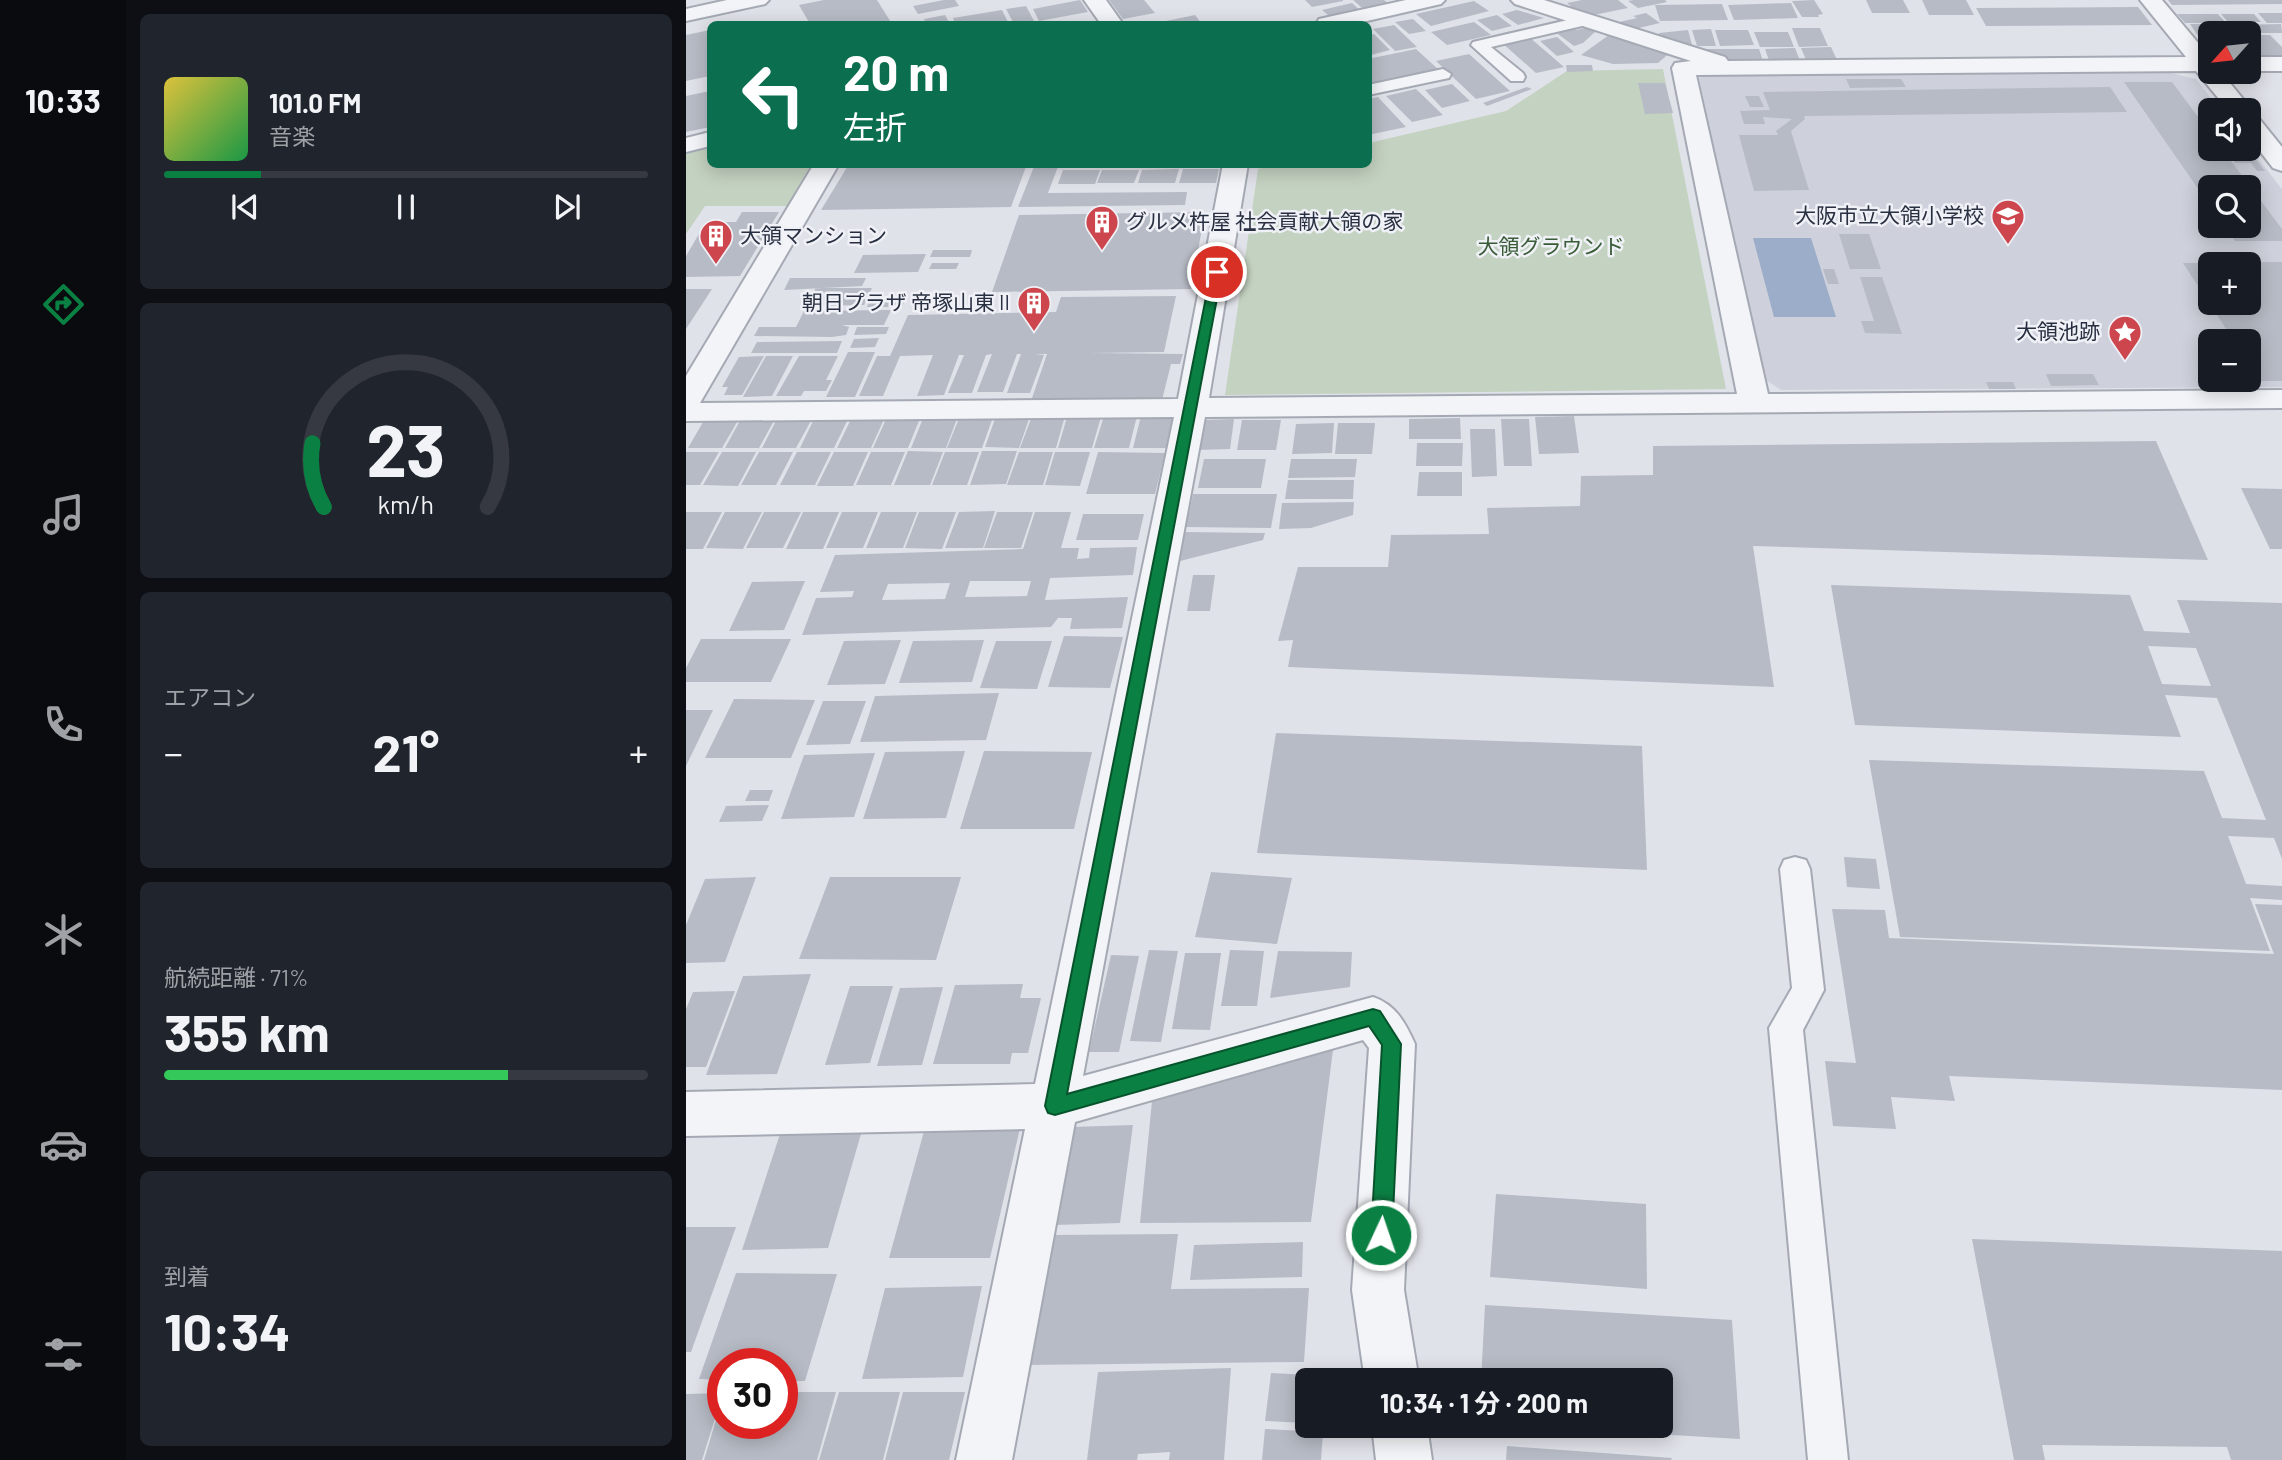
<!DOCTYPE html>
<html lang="ja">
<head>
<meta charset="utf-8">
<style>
	:root { --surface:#171b24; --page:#20242c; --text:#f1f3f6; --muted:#9ea1a6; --line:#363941; --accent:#0b8043 }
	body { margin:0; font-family:Barlow,"Noto Sans JP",sans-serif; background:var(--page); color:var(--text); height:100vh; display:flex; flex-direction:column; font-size:26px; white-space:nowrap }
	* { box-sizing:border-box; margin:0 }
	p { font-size:23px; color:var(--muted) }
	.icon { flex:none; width:38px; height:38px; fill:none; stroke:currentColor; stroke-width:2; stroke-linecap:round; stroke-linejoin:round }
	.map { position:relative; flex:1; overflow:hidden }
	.sheet { display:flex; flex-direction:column; gap:14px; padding:14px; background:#0d0f14; width:560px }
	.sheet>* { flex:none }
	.banner { position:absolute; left:21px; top:21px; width:665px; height:147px; border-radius:10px; box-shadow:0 4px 18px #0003; background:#0b6e4f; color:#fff; overflow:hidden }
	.needle { width:46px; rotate:243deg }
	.controls { position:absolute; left:1512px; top:21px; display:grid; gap:14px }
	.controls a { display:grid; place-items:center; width:63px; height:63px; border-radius:10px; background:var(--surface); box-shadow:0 4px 18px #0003; font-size:35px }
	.speed { position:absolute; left:21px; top:1348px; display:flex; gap:14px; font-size:35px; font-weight:700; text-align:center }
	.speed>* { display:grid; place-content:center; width:91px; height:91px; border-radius:50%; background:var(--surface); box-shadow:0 4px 18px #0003; line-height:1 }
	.speed .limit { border:10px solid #d22; background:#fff; color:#111 }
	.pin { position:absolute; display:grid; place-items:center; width:60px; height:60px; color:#fff; margin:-30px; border:4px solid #fff; border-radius:50%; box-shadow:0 2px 7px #0007 }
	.me { position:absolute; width:77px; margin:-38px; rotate:3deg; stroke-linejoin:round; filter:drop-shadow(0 0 5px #0008) }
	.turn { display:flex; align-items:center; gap:24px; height:147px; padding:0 21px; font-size:32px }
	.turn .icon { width:91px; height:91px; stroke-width:2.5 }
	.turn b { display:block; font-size:49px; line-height:60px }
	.big { font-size:52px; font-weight:700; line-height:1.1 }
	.sheet .widget { flex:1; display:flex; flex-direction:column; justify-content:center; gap:10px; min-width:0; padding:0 24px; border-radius:10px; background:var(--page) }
	.sheet .dial { align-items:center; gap:0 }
	.dial svg { height:182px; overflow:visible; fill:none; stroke:var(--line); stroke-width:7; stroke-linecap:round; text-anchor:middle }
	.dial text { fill:var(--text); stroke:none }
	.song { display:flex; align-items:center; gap:21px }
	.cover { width:84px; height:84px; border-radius:10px; background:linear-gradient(135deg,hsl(50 70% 55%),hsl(140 70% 35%)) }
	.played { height:7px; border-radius:4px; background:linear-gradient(90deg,var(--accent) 20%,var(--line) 20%) }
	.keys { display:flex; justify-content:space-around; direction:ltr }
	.heat { display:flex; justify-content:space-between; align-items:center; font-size:38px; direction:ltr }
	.charge { height:10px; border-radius:5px; background:linear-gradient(90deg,#34c759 71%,var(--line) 0) }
	.trip { position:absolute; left:609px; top:1368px; width:378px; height:70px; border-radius:10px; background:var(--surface); box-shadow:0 4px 18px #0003; font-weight:700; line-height:70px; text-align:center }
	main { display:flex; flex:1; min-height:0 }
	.dock { display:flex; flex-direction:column; width:126px; justify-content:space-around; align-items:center; background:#090b0e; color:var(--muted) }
	.dock .icon { width:49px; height:49px }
	.dock .selected { color:var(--accent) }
	.dock b { font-size:32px; color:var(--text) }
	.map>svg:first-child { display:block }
	.built { fill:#ced1db; fill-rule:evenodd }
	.green { fill:#c4d2c1 }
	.water { fill:#9badc9 }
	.building { fill:#b7bbc5; fill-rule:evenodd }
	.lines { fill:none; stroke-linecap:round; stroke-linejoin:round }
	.lane-casing { stroke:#a5a9b3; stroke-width:4 }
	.street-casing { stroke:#a5a9b3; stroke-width:4 }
	.lane { fill:#f2f4f7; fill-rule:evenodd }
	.street { fill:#f2f4f7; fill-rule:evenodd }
	.route { fill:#0b8043; stroke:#07532c; stroke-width:2 }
	.labels { text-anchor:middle; stroke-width:5; stroke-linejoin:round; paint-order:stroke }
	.far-poi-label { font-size:21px; fill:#282f40; stroke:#eff1f6; text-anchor:end }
	.far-park-label { font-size:21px; fill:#395b36; stroke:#eff1f6 }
</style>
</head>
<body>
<main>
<nav class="dock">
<b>10:33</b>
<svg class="icon selected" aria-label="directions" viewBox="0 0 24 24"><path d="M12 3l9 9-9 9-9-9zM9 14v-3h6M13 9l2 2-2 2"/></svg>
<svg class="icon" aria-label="music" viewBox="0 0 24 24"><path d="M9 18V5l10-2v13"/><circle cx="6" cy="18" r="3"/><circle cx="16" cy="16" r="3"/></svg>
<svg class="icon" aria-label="phone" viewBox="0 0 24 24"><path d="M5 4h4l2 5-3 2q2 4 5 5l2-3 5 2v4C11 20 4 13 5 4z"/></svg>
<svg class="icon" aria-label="climate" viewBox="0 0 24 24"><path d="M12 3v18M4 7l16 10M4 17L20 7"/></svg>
<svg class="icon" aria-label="car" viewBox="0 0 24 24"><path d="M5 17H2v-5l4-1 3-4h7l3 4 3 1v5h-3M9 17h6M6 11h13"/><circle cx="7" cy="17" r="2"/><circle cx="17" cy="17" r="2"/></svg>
<svg class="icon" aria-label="filters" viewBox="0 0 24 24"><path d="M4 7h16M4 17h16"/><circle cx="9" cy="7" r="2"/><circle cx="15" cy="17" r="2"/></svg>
</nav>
<section class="sheet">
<div class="widget">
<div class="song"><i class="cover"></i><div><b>101.0 FM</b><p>音楽</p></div></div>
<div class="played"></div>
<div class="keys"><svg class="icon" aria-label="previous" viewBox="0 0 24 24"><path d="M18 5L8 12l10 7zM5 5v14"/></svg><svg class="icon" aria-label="pause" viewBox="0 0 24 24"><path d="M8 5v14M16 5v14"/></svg><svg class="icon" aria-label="next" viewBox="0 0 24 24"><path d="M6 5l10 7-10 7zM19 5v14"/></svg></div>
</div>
<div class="widget dial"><svg viewBox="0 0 100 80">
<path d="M14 69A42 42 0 1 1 86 69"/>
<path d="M14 69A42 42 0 0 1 9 41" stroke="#0b8043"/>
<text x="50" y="56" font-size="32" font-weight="700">23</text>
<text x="50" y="72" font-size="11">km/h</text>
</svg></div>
<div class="widget"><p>エアコン</p>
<div class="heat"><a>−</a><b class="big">21°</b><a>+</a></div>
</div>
<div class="widget"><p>航続距離 · 71%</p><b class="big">355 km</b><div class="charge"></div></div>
<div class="widget"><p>到着</p><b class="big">10:34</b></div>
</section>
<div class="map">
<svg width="1596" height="1460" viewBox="0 0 1596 1460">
	<rect width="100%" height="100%" fill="#e0e2e9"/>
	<path class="built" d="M1485,73L1510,79L1534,110H1524V149L1563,147L1596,189V387L1095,390L1080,380L1044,228L1013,78L1022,74ZM1524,187H1563V226H1524ZM1524,264H1563V303H1524ZM1524,341H1563V380H1524Z"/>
	<path class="green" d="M977,69L1040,389L539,395L572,169L591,164H682L683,143L820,111L881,71Z
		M24,147V164L125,165L101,206H19L0,234V152Z"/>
	<path class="water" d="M1067,238H1125L1150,317H1088Z"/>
	<path class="building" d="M138,0H191L206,24H124L113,5Z
		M258,0H269L273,6L232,14L227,6Z
		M394,0L402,12L353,21L347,9Z
		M423,0H458L469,13L437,19Z
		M619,0H657V1L626,7Z
		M667,0H698L708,8L683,14Z
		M896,0H932L942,8L898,17L881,3Z
		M947,0H979L981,2L952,8L942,1Z
		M1128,0L1137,14L1132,15L1133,17H1116L1106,1Z
		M1180,0H1217L1224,13H1186Z
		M1236,0H1280L1288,15H1243Z
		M1482,0H1596V4L1486,5Z
		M788,1L803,11L745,26L730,14Z
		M666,3L678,14L648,20L636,10Z
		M1105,3L1112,18L1048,20L1042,5Z
		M1036,4L1042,20L974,21L969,5Z
		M340,6L348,21L328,24L320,9Z
		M1452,7L1466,25L1300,26L1290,8Z
		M316,10L323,24H269L267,18Z
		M831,10L858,18L832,25L816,14Z
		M960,13L974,23L940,31L929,23L951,18L947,16Z
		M1572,13H1596V23H1581Z
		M1491,14H1532L1540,23H1499Z
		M1535,14H1568L1575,22H1542Z
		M259,15L264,24H240L238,19Z
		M509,15L516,24H483L480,21Z
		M811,15L826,26L806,31L791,20Z
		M727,19L740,31L723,34L709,22Z
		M788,22L805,35L761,45L745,32Z
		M1504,24H1546L1553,33L1516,34L1524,35V45H1518Z
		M1595,24L1596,33H1559L1551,25Z
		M708,25L731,47L709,51L687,29Z
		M886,27L890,30L903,27L909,32L897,43L888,46L868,31Z
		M1106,28H1134L1142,46L1113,47Z
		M1025,29L1030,46H1011L1006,30Z
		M24,30V76L0,81V35Z
		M1002,30L1006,45H991L975,41L973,33Z
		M1029,30H1062L1068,45L1034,46Z
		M1068,32H1102L1108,47H1074Z
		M688,34L704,50L685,55L682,35Z
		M923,35L986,51L972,63L927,64L895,55Z
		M1563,35H1584L1596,47V59H1578L1563,42Z
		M842,36L878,67L850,73L815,42Z
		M871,37L888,52L871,56L854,41Z
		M1145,47L1152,62H1121L1115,48Z
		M1109,48L1115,63H1084L1079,49Z
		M730,49L753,70L682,86V59Z
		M1014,49H1073L1077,61H1039Z
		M783,54L824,91L790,99L750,61Z
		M880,65H906L907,71L881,72Z
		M1160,79H1215L1220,87L1164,88Z
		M1438,82H1486L1524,133V149H1536L1596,229V241H1549L1538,226H1563V187H1524V206Z
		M952,83H979L987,113L959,114Z
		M766,84L784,101L756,108L739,90Z
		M841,87L846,89L801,106L797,103Z
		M1424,87L1441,112L1118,116L1119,119L1105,131L1123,190L1068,191L1053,135H1092L1090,131L1106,119L1077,117L1079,124H1058L1054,111L1084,110L1077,92Z
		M730,89L757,115L726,122L700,96Z
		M24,91V127L0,132V96Z
		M1059,96H1073L1078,107H1064Z
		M692,97L720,127L682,135V99Z
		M1539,149H1562L1579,171H1571L1565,163H1549Z
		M163,164H341L325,207L135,210Z
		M349,164H373L362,193L501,192L499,205L332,207Z
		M493,169L489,183H452L456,170Z
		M497,169H533L530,183H493Z
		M377,170H414L409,184H372Z
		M416,170H453L448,183H411Z
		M56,212H93L54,276L0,277V256L20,222H50Z
		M519,212L505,289L306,292L333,215Z
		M1153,234H1183L1195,269H1164Z
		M247,250H286L284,257H244Z
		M240,254L232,272L168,273L177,255Z
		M1563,262H1596V381H1574L1563,364V341H1548L1497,263H1524V303H1563Z
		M246,263H273L270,269H243Z
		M1137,269H1148L1153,284H1142Z
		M1174,277H1196L1216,334L1179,333L1175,321H1188Z
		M104,278H180L176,286L98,290Z
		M130,288H186L178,305L120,306Z
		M0,289H26L0,329Z
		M490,296L478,352L404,353L497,354L494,364H485L476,400L345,401L361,354H349L358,355L344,393H321L335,354H331L317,392H291L306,354L300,355L286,393H262L278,355H273L258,395L231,396L247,355L214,356L197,396H173L191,356H204L222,315L370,312L375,297Z
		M184,300H219L216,307H181Z
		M205,310L198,325H156L163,327L160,335L146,337L68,336L73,327H110L118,311Z
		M171,327H203L200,334L168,335Z
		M193,338L189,347L164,348L168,339Z
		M156,341L151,353H65L71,342Z
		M162,352H189L169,397H140Z
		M78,356L56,395H38L42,387H36L53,357Z
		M80,356H107L86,396L57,397Z
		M113,356H152L140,380H146L140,391H118L115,396H90Z
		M1360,374H1407L1413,385L1365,386Z
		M1300,382H1327L1330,389H1303Z
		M235,416L222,448H187L201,417Z
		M238,416H272L260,448H225Z
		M274,416L307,417L296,448H261Z
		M310,416H344L333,448L299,447Z
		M346,416H379L370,448H334Z
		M418,416H451L443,448H408Z
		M455,416H488L481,448H447Z
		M888,416L893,453L853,454L849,417Z
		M20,417H54L36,448H2Z
		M56,417H90L73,448H39Z
		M92,417H127L110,448H76Z
		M129,417H163L148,448H114Z
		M166,417H199L185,448H151Z
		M381,417H415L406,448H372Z
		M774,418L775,439H723V419Z
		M548,419L544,449L510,450L515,420Z
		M815,419H843L846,466H818Z
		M556,420H595L590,450H551Z
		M648,423L646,453L606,454L610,424Z
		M652,423H689L686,454H649Z
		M784,429H809L811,476L786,477Z
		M1470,441L1522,560L1067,546L1088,687L602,667L607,640L592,641L612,567H702L705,535L803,534L801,508L894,506L895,476L967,475V446Z
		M731,443H777L776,466H730Z
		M222,451L257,452L244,485H208Z
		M296,451H331L320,484L284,485Z
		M0,452H33L14,485H0Z
		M36,452H70L52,486L17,485Z
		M73,452H107L90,485H55Z
		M111,452H145L129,485H94Z
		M148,452H182L167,486H131Z
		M185,452H219L205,485H170Z
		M259,452H293L281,485H246Z
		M333,452H367L357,485H321Z
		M369,452H404L394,486L359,485Z
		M412,452L479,453L469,494H400Z
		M518,459H580L575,488H512Z
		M605,459H671L669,477L602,478Z
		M733,472H776V496H731Z
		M602,480H668L667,499H599Z
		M1555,488L1596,489V549H1584Z
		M507,494H591L585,528L500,527Z
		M668,502L667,515L625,528L593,529L596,503Z
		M309,511L297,548H259L273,512Z
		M0,512H36L17,549H0Z
		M39,512H76L57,549L20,548Z
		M78,512H115L97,548H60Z
		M117,512H153L137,549H100Z
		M156,512H192L177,548H140Z
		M195,512H231L217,548H180Z
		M233,512H270L256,549L219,548Z
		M311,512H347L335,548H298Z
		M349,512H385L375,548H393L391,559L403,558L404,548L451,547L447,575L364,578L359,600L442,597L436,628L384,629L386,618H372L365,627L116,635L130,598L166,597L168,591L134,592L149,555L337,549ZM284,581H345L341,596L279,597ZM264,583L259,599L196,600L202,584Z
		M397,514H458L452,540H390Z
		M498,532L579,533L577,540L490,562Z
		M507,575H529L524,611H501Z
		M119,581L98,630L43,631L66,582Z
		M1145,585L1444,595L1458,631L1504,633L1491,600L1596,603V859L1588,838L1542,836L1560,884L1596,886V900L1564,898L1584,951L1214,937L1183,760L1518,771L1536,818L1580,820L1531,698L1479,695L1495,737L1169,725ZM1462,646L1510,648L1525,686L1476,684Z
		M378,636L437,637L424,688L362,687Z
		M15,639H105L85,682H0V668Z
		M215,640L199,684L141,685L158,641Z
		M298,640L286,682L213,683L227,641Z
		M310,641H366L351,689L294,688Z
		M313,693L300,740L174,742L189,696Z
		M48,699L129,700L105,758H19Z
		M137,701H180L164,744L120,745Z
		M0,710H27L0,766Z
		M590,733L956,746L961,870L571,853Z
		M279,751L260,818L177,819L199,752Z
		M298,751L406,752L388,829H274Z
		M189,753L168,817L95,819L118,755Z
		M64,790H87L83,801H59Z
		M83,805L76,821L33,822L40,806Z
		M1158,857L1190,859L1194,889L1161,887Z
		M525,872L606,878L591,944L509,937Z
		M70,877L39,962L0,963V925L19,879Z
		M144,877H275L250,960L113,959Z
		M1569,904L1596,905V1090L1263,1076L1269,1101L1205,1097L1210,1129L1147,1126L1139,1061L1170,1063L1146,909L1199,910L1203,938L1588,954Z
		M463,950L492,951L475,1042L444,1041Z
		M544,950L578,951L571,1006H535Z
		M592,951L666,952L664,987L584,998Z
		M499,953H535L524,1030L486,1029Z
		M425,955L453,956L433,1052H403Z
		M125,974L91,1074L20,1075L57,976Z
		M337,984L334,998H355L342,1053H326L324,1064H247L269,985Z
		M164,986H207L184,1063L139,1065Z
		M257,987L236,1065L191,1066L214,988Z
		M49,991L20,1067H0V1009L7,992Z
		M647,1050L625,1222L454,1223L466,1101L522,1077L606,1054Z
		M240,1124H335L304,1258H203Z
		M447,1125L434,1223L369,1225L386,1127Z
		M177,1127L142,1248L56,1250L96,1128Z
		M810,1194L960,1204L961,1289L804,1277Z
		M0,1227H50L5,1352H0Z
		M492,1234L485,1289L623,1288L618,1362L340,1365L365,1235Z
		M1286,1239L1596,1251V1460H1545L1541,1447L1356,1445L1359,1460H1328Z
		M617,1242L616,1277L504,1280L508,1245Z
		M50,1273L151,1274L119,1381H96V1363H37V1380L13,1379Z
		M296,1286L277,1377L176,1379L199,1288Z
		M799,1305L1046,1320L1054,1439L867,1428L975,1426V1381H795Z
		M545,1368L538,1460H483L484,1452L452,1454L451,1460H401L412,1372Z
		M585,1373L643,1376L642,1381H621V1423L579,1421Z
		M96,1392H150L131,1460H18L36,1400L37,1423H96Z
		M153,1392H214L197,1460H133Z
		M217,1392H279L263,1460H199Z
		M37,1393L16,1460H0V1394Z
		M579,1429L637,1432L635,1460H576Z
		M821,1446L986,1458L985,1460H820Z"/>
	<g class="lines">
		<defs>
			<path id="lane" d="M903,15L909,17L911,20L909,23L805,47L837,73L839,77L837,81H825L785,45L787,42Z
				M757,69L765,74L763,78L682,95V85Z
				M1109,857L1120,860L1124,869L1138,990L1117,1030L1162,1460H1122L1083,1028L1106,988L1094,869L1098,860Z"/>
			<path id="street" d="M41,0H83L79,4L0,21V9Z
				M398,0H420L437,24H415Z
				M720,0H759L755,4L668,24H630L633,19Z
				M825,0H858L1039,57L1042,61L1500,57L1454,0H1476L1524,57V72H1535L1566,110L1563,114L1571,116L1596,147V171L1587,168L1563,137V110H1542L1510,71L1010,75L1082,394L1596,390V408L519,417L397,1076L687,997C710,1005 719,1022 729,1044L718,1290L733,1381H679L666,1290L683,1048L677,1040L389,1122L326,1460H270L339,1129L0,1136V1092L349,1084L488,417L0,421V376L128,164H153L14,403L492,399L537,164H562L523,398L1051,394L986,68L989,63L1005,61L829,4Z
				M1563,57H1596V71H1563Z
				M24,132V146L0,152V138Z
				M686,1426H741L746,1460H690Z"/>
		</defs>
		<use href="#lane" class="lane-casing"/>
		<use href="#street" class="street-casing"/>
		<use href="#lane" class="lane"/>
		<use href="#street" class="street"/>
	</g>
	<path class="route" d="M531,268L536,272L381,1094L687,1009L694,1011L715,1044L706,1235L703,1242L695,1245L688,1242L685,1235L696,1045L683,1026L369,1115L362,1113L359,1106L525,272Z"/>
	<defs>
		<symbol id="school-pin" viewBox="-11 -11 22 30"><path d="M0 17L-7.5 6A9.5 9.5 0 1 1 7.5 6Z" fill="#cd454d" stroke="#eff1f6"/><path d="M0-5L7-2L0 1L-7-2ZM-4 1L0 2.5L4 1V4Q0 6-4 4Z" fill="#fff"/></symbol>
		<symbol id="building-pin" viewBox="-11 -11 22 30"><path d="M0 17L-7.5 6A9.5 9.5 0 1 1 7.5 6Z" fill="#cd454d" stroke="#eff1f6"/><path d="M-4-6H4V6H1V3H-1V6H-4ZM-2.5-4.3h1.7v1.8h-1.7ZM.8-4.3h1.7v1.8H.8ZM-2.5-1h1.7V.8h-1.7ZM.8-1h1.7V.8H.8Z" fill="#fff"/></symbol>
		<symbol id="sight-pin" viewBox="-11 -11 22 30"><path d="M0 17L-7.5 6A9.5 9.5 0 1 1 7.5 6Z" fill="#cd454d" stroke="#eff1f6"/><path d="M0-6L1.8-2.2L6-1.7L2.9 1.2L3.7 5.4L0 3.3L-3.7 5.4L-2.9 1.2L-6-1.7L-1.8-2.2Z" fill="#fff"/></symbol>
	</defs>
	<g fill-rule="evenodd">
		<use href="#school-pin" x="1303" y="197" width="38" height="52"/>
		<use href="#building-pin" x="397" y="203" width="38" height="52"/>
		<use href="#building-pin" x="11" y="217" width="38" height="52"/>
		<use href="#building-pin" x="329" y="284" width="38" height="52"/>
		<use href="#sight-pin" x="1420" y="313" width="38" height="52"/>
	</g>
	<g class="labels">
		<g class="far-poi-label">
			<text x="1298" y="223">大阪市立大領小学校</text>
			<text x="440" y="229" text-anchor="start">グルメ杵屋 社会貢献大領の家</text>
			<text x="54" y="243" text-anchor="start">大領マンション</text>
			<text x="324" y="310">朝日プラザ 帝塚山東 II</text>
			<text x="1414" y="339">大領池跡</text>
		</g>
		<g class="far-park-label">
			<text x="865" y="254">大領グラウンド</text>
		</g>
	</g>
</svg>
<div class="controls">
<a><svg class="needle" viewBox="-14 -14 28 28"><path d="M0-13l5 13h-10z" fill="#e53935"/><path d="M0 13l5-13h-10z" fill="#9ea1a6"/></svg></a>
<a><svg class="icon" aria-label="sound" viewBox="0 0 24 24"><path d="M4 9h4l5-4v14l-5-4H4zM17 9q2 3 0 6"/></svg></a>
<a><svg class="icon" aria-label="search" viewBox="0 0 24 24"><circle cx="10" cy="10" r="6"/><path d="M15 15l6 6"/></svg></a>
<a>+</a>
<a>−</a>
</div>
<div class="speed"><div class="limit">30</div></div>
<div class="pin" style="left:531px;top:272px;background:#d93025"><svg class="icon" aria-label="arrive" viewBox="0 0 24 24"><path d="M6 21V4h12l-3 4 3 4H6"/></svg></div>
<svg class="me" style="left:695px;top:1235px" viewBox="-20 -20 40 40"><circle r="17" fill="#0b8043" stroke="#fff" stroke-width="3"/><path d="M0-11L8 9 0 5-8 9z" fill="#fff"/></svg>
<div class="trip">10:34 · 1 分 · 200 m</div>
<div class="banner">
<div class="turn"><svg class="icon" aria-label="left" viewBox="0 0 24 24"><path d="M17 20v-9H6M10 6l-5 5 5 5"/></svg><div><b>20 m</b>左折</div></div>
</div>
</div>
</main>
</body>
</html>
